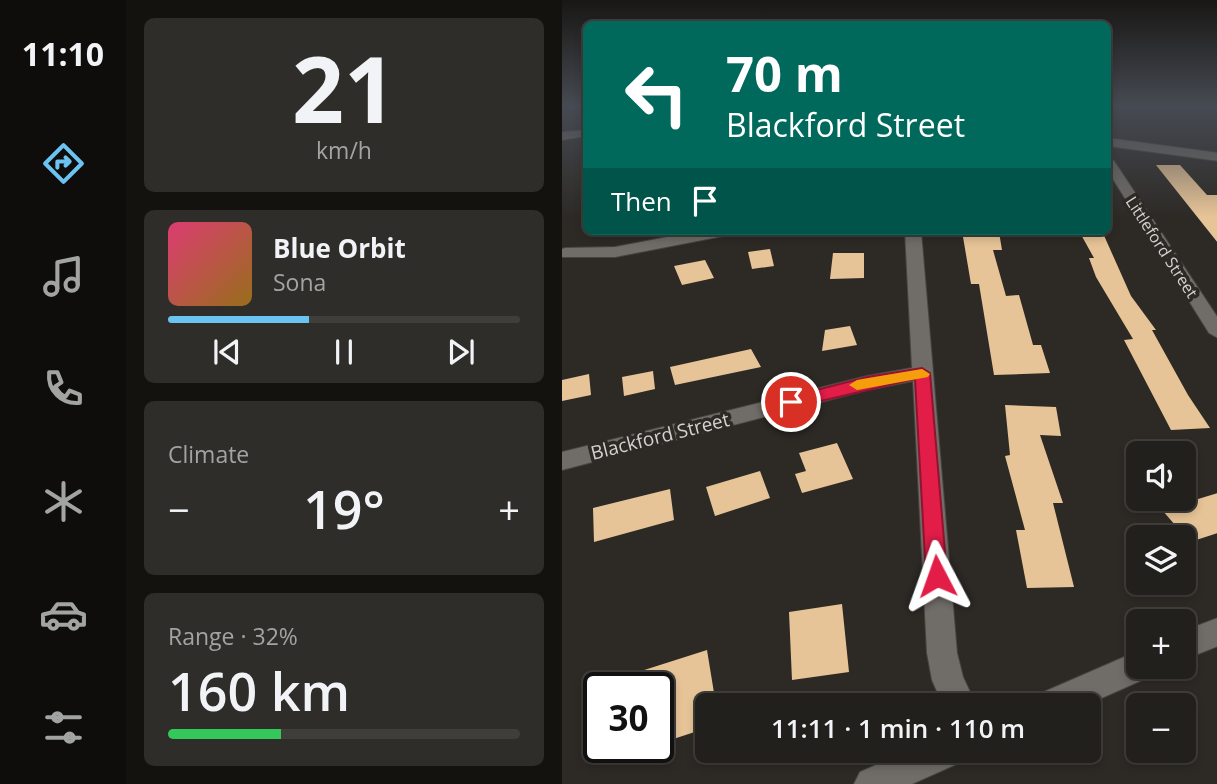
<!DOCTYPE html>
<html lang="en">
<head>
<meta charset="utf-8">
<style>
	:root { --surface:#22201c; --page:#2e2d29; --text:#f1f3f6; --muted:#a2a3a3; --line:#3f3e3b; --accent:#6bc3f2 }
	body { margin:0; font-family:"Open Sans",sans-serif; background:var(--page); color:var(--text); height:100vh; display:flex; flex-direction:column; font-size:26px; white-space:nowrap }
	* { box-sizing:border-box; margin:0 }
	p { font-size:23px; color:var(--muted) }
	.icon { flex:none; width:38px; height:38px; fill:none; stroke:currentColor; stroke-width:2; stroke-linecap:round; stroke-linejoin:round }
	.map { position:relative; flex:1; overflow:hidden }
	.panel { display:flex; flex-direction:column; gap:18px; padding:18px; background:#13120f; width:436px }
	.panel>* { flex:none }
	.guide { position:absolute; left:21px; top:21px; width:528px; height:214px; border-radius:10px; box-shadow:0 4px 10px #0003,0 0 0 2px var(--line); background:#00695c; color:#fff; overflow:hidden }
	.fabs { position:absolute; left:564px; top:441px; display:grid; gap:14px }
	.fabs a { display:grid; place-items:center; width:70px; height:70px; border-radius:10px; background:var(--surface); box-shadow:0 4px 10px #0003,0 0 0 2px var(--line); font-size:35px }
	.speed { position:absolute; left:21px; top:672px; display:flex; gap:14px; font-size:35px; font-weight:700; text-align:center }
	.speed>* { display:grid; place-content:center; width:91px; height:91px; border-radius:50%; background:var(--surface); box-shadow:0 4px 10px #0003,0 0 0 2px var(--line); line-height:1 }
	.speed .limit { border:4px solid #111; border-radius:10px; background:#fff; color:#111 }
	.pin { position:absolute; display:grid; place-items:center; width:60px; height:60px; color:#fff; margin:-30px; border:4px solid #fff; border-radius:50%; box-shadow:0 2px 7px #0007 }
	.me { position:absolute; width:77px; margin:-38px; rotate:356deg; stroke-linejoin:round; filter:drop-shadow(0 0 5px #0008) }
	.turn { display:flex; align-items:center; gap:24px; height:147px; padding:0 28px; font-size:32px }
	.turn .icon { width:91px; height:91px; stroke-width:2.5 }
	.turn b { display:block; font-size:49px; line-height:60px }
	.then { display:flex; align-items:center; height:66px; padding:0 28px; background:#0003; gap:14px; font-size:26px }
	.big { font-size:52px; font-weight:600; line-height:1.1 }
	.panel .widget { flex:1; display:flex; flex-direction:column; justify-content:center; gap:10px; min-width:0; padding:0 24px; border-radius:10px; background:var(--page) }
	.panel .dial { align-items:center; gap:0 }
	.dial b { font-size:91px; line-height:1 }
	.song { display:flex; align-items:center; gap:21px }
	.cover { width:84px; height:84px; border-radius:10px; background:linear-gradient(135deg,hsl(340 70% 55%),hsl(40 70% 35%)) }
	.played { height:7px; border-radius:4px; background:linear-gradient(90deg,var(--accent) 40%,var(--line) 40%) }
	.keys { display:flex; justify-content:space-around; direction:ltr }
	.heat { display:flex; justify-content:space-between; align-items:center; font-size:38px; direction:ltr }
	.charge { height:10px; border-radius:5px; background:linear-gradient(90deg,#34c759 32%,var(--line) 0) }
	.trip { position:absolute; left:133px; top:693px; width:406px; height:70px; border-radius:10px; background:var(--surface); box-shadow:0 4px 10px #0003,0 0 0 2px var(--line); font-weight:600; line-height:70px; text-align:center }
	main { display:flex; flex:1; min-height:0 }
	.tabs { display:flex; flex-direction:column; width:126px; justify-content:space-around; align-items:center; background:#0e0d0b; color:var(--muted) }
	.tabs .icon { width:49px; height:49px }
	.tabs .on { color:var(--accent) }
	.tabs b { font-size:32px; color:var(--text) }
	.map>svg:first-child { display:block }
	.building { fill:#e7c497 }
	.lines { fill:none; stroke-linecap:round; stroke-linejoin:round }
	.street-casing { stroke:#474541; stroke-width:2 }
	.street { fill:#706d68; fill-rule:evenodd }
	.route { fill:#e11d48; stroke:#92132f; stroke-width:2 }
	.slow { fill:#f59e0b }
	.labels { text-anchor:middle; stroke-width:7; stroke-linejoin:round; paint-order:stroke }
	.far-street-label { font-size:16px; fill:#d4d2d0; stroke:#2d2a26 }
	.street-label { font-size:19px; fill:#d4d2d0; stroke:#2d2a26 }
</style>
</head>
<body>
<main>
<nav class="tabs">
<b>11:10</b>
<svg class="icon on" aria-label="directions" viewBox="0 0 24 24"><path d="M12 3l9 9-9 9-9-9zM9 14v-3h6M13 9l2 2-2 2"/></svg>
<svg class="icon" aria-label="music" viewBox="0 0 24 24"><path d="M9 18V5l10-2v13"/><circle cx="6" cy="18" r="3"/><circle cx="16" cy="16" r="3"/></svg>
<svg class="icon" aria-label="phone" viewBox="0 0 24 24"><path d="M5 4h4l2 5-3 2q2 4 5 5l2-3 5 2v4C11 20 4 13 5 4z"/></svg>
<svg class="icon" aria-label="climate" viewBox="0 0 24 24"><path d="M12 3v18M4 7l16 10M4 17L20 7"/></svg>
<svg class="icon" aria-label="car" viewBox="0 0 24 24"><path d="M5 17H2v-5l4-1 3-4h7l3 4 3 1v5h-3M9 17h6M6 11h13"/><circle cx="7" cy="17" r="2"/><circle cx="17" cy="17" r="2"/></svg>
<svg class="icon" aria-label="filters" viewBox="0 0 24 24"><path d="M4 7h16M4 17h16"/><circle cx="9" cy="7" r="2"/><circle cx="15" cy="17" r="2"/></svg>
</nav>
<section class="panel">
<div class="widget dial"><b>21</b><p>km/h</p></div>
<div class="widget">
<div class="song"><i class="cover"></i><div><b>Blue Orbit</b><p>Sona</p></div></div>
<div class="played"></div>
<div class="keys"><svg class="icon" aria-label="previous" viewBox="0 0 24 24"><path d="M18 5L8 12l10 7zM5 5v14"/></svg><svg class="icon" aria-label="pause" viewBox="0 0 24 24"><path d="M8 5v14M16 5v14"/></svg><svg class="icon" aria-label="next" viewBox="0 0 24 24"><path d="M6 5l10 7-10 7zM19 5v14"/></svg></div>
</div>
<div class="widget"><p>Climate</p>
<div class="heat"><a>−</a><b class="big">19°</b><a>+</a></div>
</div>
<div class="widget"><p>Range · 32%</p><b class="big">160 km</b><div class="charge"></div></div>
</section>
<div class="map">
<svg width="656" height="784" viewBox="0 0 656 784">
	<rect width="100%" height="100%" fill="#2d2a26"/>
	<path class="building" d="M594,165H618L645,195H656V243Z
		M400,231L437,232L440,250H431L444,296L457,295L471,345H479L488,373L432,375L417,284H409Z
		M517,231H540L569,296L594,330H590L626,395L648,428L609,430L562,340L571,339L534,277L527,258H532Z
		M208,249L212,266L190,269L186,252Z
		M271,253H302V278L268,279Z
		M143,260L152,278L120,285L112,266Z
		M288,326L295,345L260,351L263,330Z
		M189,349L199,367L113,385L108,367Z
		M91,371L93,389L62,396L60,377Z
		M27,374L29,395L0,401V380Z
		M443,405L494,407L499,436L478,435L501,503H491L512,587L465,588L454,530H463L443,456L448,455Z
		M275,443L291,479L240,493L233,474L244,471L237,453Z
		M198,471L208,498L153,516L144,487Z
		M108,489L112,520L32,542L31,508Z
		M656,493V533L628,542L600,510Z
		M280,604L287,672L230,680L227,612Z
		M145,650L154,705H145V728L96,744V688H77L76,672Z"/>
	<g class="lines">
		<defs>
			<path id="street" d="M24,130V136L0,140V132Z
				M546,138L656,153V161L546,146Z
				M546,157L552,161L656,318V338L647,333L546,171Z
				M137,231H169L161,236L53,257H0V249L3,248L53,247Z
				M343,231H359L395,653L401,677L414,705H381L370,680L365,653L351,381L305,390L0,470V452L305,376L350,368Z
				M656,618V646L621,660V631Z
				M576,651V667H591L587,677L524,705H472L477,694Z
				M346,751H402L397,763L350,784H292L298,772Z"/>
		</defs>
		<use href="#street" class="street-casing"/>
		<use href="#street" class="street"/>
	</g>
	<linearGradient id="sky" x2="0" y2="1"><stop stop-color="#191715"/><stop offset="0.49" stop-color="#464a52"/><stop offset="1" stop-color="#464a52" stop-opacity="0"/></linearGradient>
	<rect width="656" height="217" fill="url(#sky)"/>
	<path class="route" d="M360,368L368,373L385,576L382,583L375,586L367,583L364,576L353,379L229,408L221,402L223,398L305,377Z"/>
	<path class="slow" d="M360,369L368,374L366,377L295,390L287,385L295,380Z"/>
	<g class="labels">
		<g class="far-street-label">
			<text transform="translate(600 247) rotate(57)" y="6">Littleford Street</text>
		</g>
		<g class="street-label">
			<text transform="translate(98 436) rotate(-14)" y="7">Blackford Street</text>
		</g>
	</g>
</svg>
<div class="fabs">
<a><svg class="icon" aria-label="sound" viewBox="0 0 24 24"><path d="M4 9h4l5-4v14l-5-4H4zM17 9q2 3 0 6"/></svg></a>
<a><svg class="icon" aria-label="layers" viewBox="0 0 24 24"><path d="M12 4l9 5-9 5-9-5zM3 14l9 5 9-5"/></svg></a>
<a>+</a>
<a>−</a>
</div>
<div class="speed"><div class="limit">30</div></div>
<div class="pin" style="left:229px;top:402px;background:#d93025"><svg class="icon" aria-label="arrive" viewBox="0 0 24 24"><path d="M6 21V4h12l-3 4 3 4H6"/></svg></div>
<svg class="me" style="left:375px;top:576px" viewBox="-20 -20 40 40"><path d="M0-17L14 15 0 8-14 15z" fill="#e11d48" stroke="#fff" stroke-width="4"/></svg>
<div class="trip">11:11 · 1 min · 110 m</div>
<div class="guide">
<div class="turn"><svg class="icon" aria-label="left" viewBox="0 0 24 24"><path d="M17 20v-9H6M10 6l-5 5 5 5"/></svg><div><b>70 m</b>Blackford Street</div></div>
<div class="then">Then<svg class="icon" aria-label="arrive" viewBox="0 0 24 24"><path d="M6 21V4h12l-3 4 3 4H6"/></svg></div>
</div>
</div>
</main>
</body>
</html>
